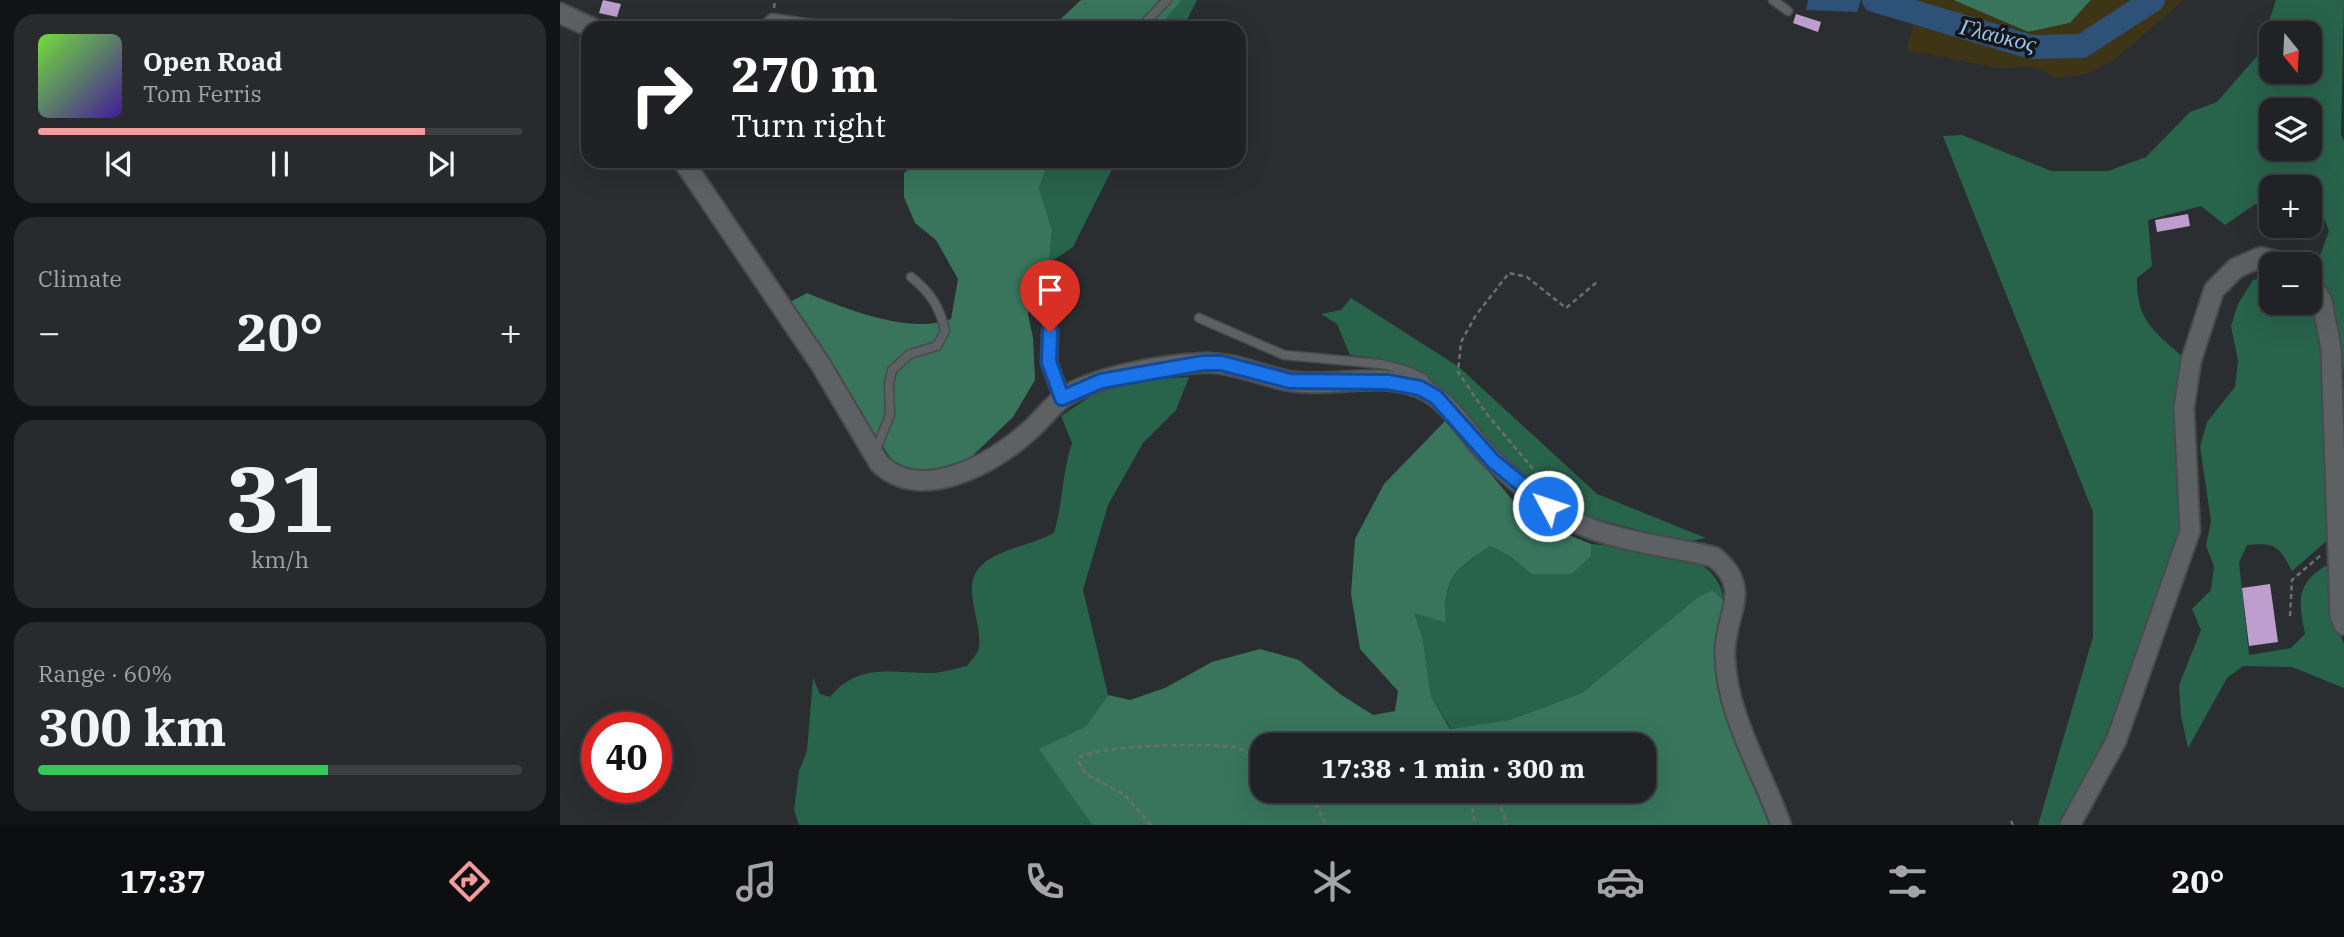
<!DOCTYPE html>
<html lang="en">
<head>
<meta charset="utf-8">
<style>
	:root { --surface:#202225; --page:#282a2d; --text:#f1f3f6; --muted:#a2a4a7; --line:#3d3f42; --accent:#f59b9d }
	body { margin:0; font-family:"IBM Plex Serif",serif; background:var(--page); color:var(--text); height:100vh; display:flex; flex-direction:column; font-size:26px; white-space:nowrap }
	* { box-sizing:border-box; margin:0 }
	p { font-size:23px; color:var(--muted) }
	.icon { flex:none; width:38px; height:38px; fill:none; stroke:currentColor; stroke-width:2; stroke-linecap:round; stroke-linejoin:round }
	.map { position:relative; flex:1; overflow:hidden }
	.drawer { display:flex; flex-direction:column; gap:14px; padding:14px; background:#121314; width:560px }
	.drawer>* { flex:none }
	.top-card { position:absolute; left:21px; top:21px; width:665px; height:147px; border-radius:21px; box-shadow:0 7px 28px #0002,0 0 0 2px var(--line); background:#202124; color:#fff; overflow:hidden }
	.needle { width:46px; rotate:162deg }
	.buttons { position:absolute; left:1699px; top:21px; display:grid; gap:14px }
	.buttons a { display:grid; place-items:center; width:63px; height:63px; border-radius:14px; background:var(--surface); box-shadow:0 7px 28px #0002,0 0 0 2px var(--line); font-size:35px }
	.speed { position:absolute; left:21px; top:712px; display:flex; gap:14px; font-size:35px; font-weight:700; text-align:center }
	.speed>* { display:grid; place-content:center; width:91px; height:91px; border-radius:50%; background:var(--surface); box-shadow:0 7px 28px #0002,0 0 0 2px var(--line); line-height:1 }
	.speed .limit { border:10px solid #d22; background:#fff; color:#111 }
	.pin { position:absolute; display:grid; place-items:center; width:60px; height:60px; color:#fff; margin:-72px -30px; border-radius:50% 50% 50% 0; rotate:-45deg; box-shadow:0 0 7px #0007 }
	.pin .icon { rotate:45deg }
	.me { position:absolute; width:77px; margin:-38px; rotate:310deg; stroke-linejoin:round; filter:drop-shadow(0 0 5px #0008) }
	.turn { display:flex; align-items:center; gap:24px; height:147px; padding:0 35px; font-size:32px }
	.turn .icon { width:91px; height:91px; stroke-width:2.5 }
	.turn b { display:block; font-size:49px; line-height:60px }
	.big { font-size:52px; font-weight:800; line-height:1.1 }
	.drawer .widget { flex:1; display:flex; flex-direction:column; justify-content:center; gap:10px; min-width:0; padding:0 24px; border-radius:21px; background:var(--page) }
	.drawer .dial { align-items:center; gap:0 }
	.dial b { font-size:91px; line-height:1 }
	.song { display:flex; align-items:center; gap:21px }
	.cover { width:84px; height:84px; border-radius:10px; background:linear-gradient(135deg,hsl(100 70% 55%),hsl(260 70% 35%)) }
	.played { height:7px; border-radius:4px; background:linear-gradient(90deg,var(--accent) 80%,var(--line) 80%) }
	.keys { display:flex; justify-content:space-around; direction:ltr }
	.heat { display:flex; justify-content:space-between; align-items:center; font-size:38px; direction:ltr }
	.charge { height:10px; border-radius:5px; background:linear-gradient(90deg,#34c759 60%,var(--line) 0) }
	.trip { position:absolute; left:690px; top:733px; width:406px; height:70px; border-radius:21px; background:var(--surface); box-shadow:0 7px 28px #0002,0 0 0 2px var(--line); font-weight:800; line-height:70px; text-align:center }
	.menu { display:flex; height:112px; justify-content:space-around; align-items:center; background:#0d0e0f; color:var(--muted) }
	.menu .icon { width:49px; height:49px }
	.menu .active { color:var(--accent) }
	.menu b { font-size:32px; color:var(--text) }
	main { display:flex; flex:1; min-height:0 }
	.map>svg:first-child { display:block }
	.green { fill:#28634b; fill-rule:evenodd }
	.forest { fill:#38755c; fill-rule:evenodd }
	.sand { fill:#3d3515 }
	.water { fill:#2d5177 }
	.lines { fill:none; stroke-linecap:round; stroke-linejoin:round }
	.river { stroke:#2d5177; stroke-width:24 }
	.building { fill:#bd9ecf }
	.service-casing { stroke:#484a4c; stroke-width:11 }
	.minor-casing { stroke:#484a4c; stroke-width:19 }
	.tertiary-casing { stroke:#484a4c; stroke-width:23 }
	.path { stroke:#6c6f71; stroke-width:2.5; stroke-dasharray:5 3.5; stroke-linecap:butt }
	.service { stroke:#5e6164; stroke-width:8 }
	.minor { stroke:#5e6164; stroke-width:16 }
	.tertiary { stroke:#5e6164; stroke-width:19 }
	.route-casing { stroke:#114b97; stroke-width:18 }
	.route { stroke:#1a73e8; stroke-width:12 }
	.labels { text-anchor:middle; stroke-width:7; stroke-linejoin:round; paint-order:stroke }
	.water-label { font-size:23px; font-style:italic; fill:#98c5f7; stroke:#151618 }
</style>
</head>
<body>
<main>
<section class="drawer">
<div class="widget">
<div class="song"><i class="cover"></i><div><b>Open Road</b><p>Tom Ferris</p></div></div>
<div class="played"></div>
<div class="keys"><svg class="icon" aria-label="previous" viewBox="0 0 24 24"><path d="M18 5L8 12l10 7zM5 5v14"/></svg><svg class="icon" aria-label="pause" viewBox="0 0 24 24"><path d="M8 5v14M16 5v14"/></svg><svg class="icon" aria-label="next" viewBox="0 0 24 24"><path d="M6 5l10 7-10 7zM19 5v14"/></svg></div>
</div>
<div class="widget"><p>Climate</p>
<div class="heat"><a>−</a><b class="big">20°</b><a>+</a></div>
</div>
<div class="widget dial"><b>31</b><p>km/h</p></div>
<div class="widget"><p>Range · 60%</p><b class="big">300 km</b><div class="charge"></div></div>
</section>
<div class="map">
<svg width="1784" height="825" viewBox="0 0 1784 825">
	<rect width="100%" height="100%" fill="#2b2e31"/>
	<path class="green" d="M622,0H637L623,28H598Z
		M1716,0H1784L1781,135L1784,141V377C1782,338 1775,302 1750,270L1757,264L1769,231L1760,208L1750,203V187H1712L1711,200L1694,205L1665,225L1641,206L1588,220L1592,266L1577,278C1576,321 1594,331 1624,358L1622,527L1550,735L1514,797L1502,825H1478L1533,637V512L1383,136L1402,135L1491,171H1548L1586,157L1630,112L1657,102L1698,55ZM1712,33H1750V72H1712ZM1712,110H1750V149H1712Z
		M489,161H556L513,247L489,263L492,230L479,188Z
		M1702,278L1711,289L1712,303L1748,307L1759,323L1765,352L1770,538L1732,571C1719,546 1716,542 1687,545L1679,562L1689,655L1731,648L1745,634C1739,602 1735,585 1765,566L1772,570L1773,617L1784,644V688L1732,667L1683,666L1667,678L1628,748L1621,716L1619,685L1641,630L1632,609L1651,590L1654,566L1646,546L1651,521L1640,447L1647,422L1675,387L1678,360L1671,326L1678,304L1693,280Z
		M791,298L899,367L1037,494L1146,538L1124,542L1029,517L989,497L927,444L862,373L822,359L790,355L777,324L761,314L781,310Z
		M629,377L616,410L583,443L548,505L523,590L548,695L526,726L480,749L532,825H239L234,810L239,771L247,751L253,678L260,694L270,697C300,661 334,674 374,673C385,672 396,668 407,666C411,660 418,654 419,648C423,616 393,578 433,557C452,547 475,543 494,533C503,502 502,474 512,443L501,416L540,390L591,379Z
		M1031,544C1074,549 1157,543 1164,601L1153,590L1139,596L1022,693L949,720L891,729L871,696L863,640L853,612L886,623C883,577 895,571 930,546L951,557L971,574L1031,556Z"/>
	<path class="forest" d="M521,0H622L598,28H491Z
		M1393,0H1531L1510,23L1468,32Z
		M359,161H489L479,188L492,230L489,263L470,295L468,314L473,338L475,380L453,417L405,463L367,475L333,462L230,302L247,293C286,309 351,335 391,319L398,279L376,240L355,223L344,197V173Z
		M886,420L954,502L991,528L1031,544V556L1011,574H971L951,557L930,546C894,571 883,577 886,623L854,613L863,640L871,696L890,729L949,720L1022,693L1139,596L1153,590L1164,601L1156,652L1216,825H532L479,749L526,726L548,695L570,700L605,688L652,662L700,649L739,660L780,694L813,715L835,711L838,691L800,649L791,594L795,539L824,484ZM702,746H1083V791H702Z"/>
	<path class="sand" d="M1359,0H1393L1468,32L1510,23L1531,0H1624L1554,60L1526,74L1496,78C1460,56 1461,73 1428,66C1401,61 1374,54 1347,50Z"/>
	<path class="water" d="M1248,0H1301L1297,12L1246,10Z"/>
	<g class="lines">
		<path class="river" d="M1314,0L1471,47L1522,46L1593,0"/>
	</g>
	<path class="building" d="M43,0L61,4L57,17L39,13Z
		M1236,14L1261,22L1258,32L1233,23Z
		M1628,214L1630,226L1597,232L1595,220Z
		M1710,584L1718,642L1689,646L1682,588Z"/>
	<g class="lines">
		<defs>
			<path id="service" d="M1213,0L1228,11
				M200,28L212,18L253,24H391L404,28
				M580,28L607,0
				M639,318L724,355L821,364L848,371L863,378L869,387
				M315,452L330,415L329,384L332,370L350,354L377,346L385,331C380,307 370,292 351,277"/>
			<path id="minor" d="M490,332L489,362L502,398"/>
			<path id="tertiary" d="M0,13L32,28
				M123,161L261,365L319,463C360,504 433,464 469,431C481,421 491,406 503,398C535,376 602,365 641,363C671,361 699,375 729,381C771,388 820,371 860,388C892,401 910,440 935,462C959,484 986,509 1015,522C1057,542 1109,546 1154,557C1195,590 1163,615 1165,656C1166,714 1202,771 1221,825
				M1750,282L1762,301L1771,349L1780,616L1784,625
				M1510,825L1556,741L1630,531L1624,408L1631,361L1654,290L1676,268L1701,257L1727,264"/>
		</defs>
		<use href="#service" class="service-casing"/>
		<use href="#minor" class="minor-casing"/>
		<use href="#tertiary" class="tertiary-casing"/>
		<path class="path" d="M214,8L215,0
			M984,482L926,413L898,372L901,342L916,315L949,273L967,277L1006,308L1037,282
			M1730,616L1732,580L1761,555
			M744,791L757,806L766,825
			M910,791L915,825
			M935,791L947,825
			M1451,821L1453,825
			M591,825L565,795L526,774L519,763L520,757C543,745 651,742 678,748C686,750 695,757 702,762"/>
		<use href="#service" class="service"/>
		<use href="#minor" class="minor"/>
		<use href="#tertiary" class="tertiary"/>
	</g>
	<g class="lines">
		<defs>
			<path id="route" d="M490,332L489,362L502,398L541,381L643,363H661L730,381L828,382L860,388L876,397L933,461L988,506"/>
		</defs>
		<use href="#route" class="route-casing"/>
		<use href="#route" class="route"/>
	</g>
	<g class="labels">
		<g class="water-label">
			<text transform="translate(1438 35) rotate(14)" y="8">Γλαύκος</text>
		</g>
	</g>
</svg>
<div class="buttons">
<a><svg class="needle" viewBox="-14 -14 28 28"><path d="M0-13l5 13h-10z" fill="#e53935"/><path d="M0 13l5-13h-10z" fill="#a2a4a7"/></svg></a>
<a><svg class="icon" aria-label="layers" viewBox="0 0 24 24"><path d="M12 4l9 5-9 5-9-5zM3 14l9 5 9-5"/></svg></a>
<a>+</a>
<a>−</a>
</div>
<div class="speed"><div class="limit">40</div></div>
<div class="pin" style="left:490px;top:332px;background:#d93025"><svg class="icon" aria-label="arrive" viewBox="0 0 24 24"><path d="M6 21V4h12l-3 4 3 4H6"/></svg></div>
<svg class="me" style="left:988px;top:506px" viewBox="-20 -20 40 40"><circle r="17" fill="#1a73e8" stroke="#fff" stroke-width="3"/><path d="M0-11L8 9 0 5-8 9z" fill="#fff"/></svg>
<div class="trip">17:38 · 1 min · 300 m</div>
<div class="top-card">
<div class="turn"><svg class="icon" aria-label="right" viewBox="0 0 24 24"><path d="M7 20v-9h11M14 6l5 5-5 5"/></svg><div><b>270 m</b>Turn right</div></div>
</div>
</div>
</main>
<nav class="menu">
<b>17:37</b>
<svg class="icon active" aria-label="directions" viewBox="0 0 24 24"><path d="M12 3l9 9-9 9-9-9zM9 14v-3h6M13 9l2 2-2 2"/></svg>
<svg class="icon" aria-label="music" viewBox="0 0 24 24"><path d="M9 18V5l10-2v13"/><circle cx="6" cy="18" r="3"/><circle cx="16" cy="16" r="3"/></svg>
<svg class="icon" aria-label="phone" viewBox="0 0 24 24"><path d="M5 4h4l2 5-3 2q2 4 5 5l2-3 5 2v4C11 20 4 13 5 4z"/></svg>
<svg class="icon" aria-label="climate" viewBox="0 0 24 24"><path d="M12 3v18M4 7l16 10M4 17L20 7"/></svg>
<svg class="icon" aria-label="car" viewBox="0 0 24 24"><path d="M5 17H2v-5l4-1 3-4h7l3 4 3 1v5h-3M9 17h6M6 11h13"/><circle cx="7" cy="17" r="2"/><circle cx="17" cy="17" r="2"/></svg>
<svg class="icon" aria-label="filters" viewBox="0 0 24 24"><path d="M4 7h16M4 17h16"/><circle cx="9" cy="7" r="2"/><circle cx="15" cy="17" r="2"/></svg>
<b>20°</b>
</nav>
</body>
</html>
